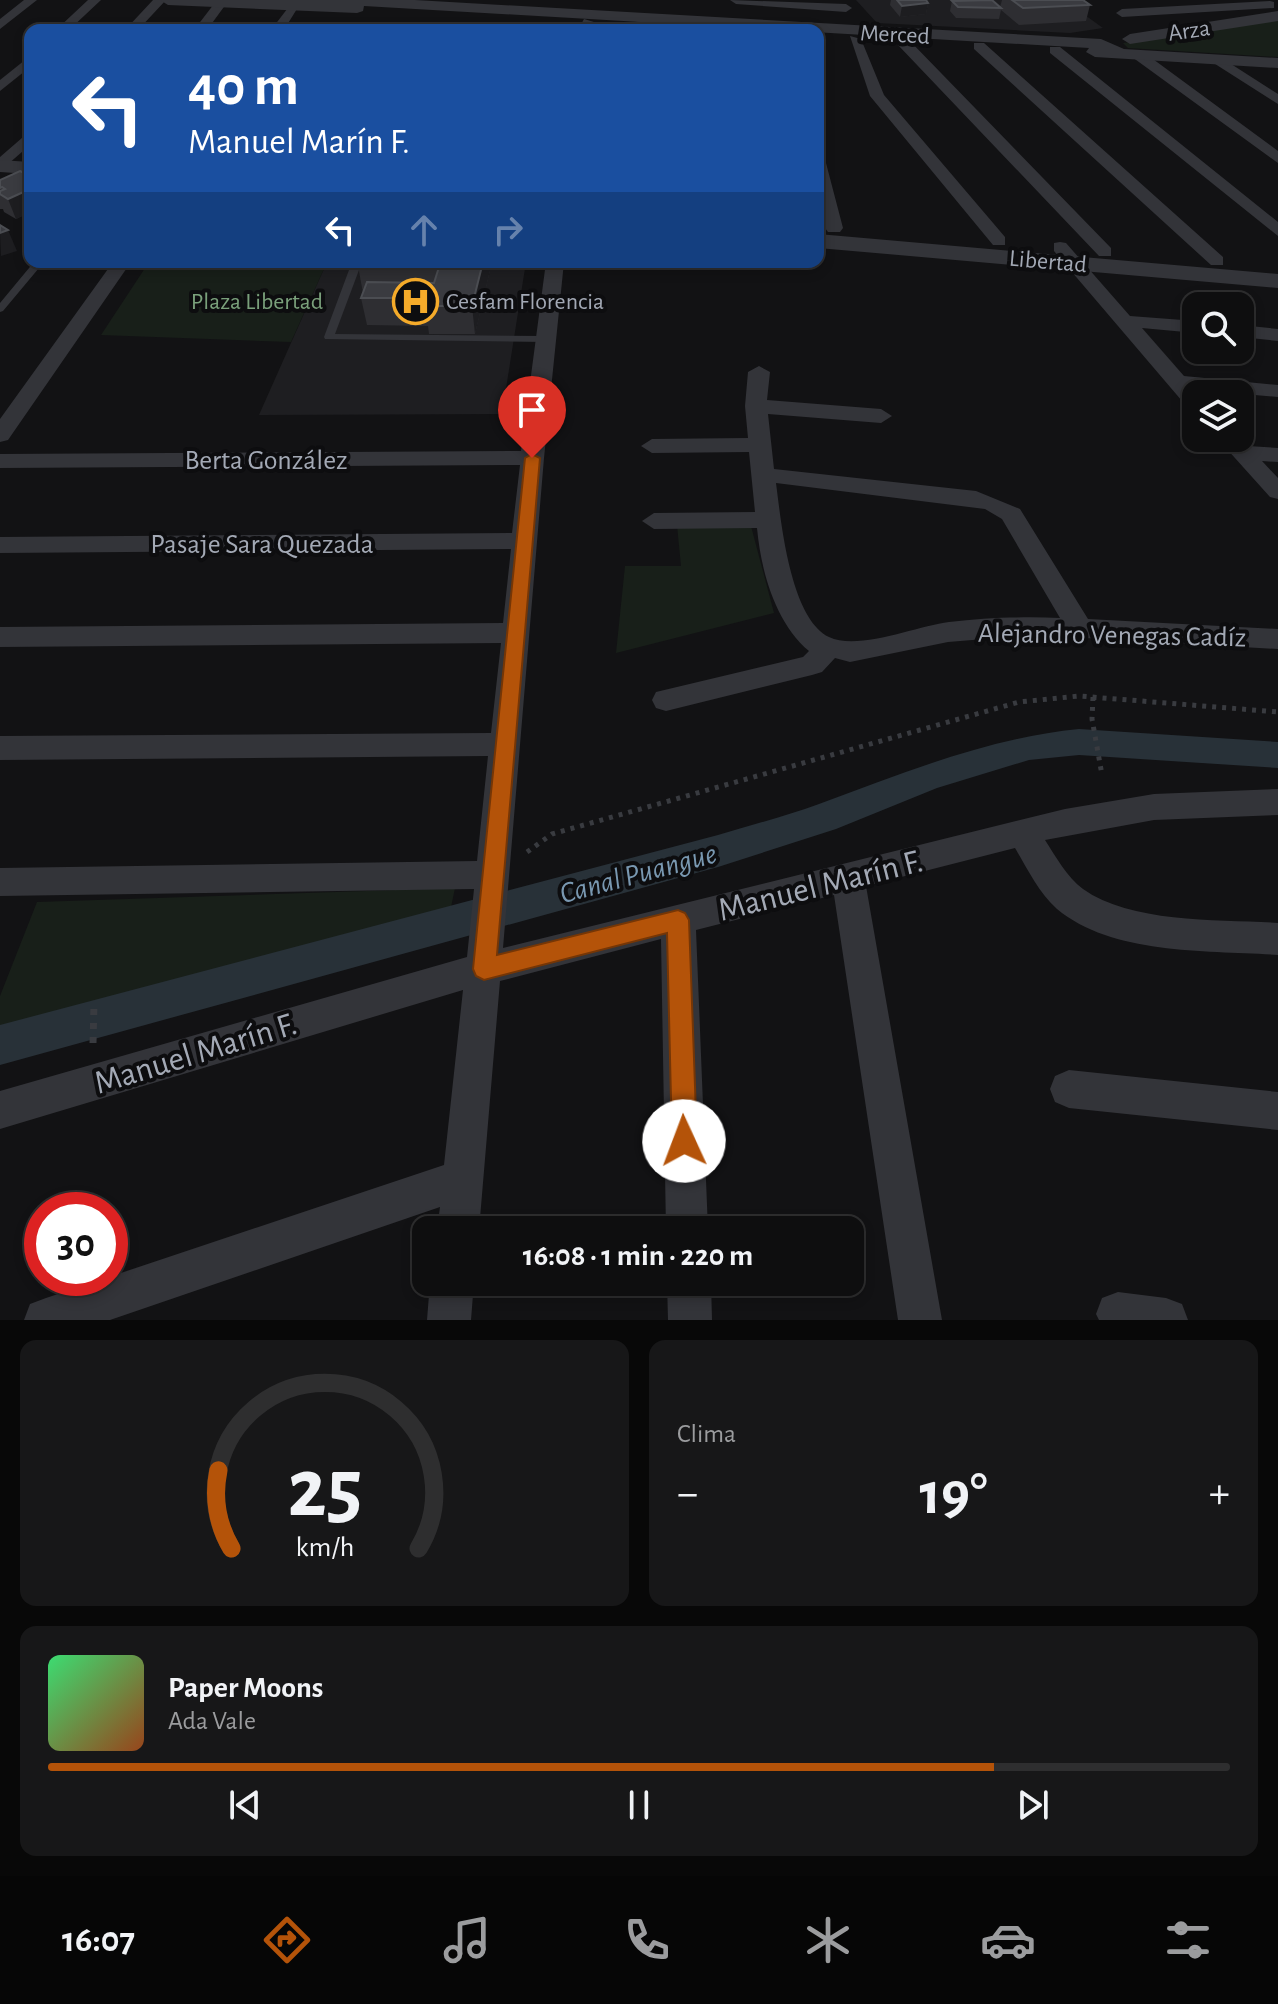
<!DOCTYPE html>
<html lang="es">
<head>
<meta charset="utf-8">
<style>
	:root { --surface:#0e0e0f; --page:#171718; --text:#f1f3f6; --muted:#9b9c9e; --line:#2e2e2f; --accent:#b45309 }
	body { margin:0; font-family:"Alegreya Sans",sans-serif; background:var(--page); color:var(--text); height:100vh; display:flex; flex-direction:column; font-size:30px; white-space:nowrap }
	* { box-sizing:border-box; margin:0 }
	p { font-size:26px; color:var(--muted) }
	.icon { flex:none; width:44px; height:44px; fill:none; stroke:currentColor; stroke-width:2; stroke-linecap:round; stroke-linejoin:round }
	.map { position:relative; height:1320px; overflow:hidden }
	.drawer { display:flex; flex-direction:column; gap:20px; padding:20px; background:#080808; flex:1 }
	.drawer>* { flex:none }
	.hud { position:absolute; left:24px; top:24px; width:800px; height:244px; border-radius:16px; box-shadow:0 4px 12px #0003,0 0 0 2px var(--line); background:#1a4fa0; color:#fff; overflow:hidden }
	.fabs { position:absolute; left:1182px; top:292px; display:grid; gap:16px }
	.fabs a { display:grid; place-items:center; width:72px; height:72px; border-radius:16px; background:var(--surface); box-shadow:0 4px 12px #0003,0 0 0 2px var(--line); font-size:40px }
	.speed { position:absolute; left:24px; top:1192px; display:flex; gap:16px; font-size:40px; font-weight:700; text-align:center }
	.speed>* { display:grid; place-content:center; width:104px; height:104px; border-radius:50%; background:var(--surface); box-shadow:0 4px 12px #0003,0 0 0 2px var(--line); line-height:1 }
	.speed .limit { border:12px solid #d22; background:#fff; color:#111 }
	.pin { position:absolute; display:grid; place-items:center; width:68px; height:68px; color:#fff; margin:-82px -34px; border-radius:50% 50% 50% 0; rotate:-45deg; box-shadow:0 0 8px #0007 }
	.pin .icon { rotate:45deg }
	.me { position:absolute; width:88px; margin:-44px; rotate:358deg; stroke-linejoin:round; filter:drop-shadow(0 0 6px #0008) }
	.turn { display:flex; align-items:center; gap:28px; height:168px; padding:0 32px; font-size:36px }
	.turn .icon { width:104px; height:104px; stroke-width:2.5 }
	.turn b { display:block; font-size:56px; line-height:68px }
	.lanes { display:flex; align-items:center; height:76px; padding:0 32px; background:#0003; justify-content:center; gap:40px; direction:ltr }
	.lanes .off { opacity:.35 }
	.big { font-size:60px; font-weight:700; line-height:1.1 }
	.drawer .tile { flex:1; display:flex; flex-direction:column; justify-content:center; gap:12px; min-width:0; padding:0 28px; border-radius:16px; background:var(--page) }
	.drawer .dial { align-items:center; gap:0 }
	.dial svg { height:208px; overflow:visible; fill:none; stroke:var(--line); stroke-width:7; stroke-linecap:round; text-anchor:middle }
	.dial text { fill:var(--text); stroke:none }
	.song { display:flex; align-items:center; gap:24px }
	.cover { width:96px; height:96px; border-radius:12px; background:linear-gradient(135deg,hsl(140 70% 55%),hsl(20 70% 35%)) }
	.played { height:8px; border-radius:4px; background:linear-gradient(90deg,var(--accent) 80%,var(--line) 80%) }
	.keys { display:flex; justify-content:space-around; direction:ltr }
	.heat { display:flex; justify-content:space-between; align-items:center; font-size:44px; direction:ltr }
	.drawer .tiles { flex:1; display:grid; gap:20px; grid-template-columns:1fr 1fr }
	.tile:last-child { grid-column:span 2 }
	.trip { position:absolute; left:412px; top:1216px; width:452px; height:80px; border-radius:16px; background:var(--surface); box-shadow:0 4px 12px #0003,0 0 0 2px var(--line); font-weight:700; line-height:80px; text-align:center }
	.tabs { display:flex; height:128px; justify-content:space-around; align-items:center; background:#060606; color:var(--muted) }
	.tabs .icon { width:56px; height:56px }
	.tabs .active { color:var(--accent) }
	.tabs b { font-size:36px; color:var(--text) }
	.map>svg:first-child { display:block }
	.built { fill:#1e1e21 }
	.green { fill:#181f19 }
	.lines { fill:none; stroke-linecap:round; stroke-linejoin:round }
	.canal { fill:#283138; fill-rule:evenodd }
	.path-far1 { stroke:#393b40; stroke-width:5; stroke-dasharray:4 6; stroke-linecap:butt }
	.path { stroke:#393b40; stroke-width:7; stroke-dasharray:6 8; stroke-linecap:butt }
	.service { fill:#333439; fill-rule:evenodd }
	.minor { fill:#333439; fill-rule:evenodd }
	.tertiary { fill:#333439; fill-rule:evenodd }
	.wall { fill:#2e2e32 }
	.shaded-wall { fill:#1d1d20 }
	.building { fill:#3a3b40; stroke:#4b4d52; stroke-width:2 }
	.route { fill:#b45309; stroke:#753606; stroke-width:2 }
	.labels { text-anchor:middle; stroke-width:8; stroke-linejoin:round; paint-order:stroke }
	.far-street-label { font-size:24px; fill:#a3a9b5; stroke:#0d0d0f }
	.far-park-label { font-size:24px; fill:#7aa07b; stroke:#0d0d0f }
	.far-poi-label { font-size:24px; fill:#a3a9b5; stroke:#0d0d0f; text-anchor:start }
	.street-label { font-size:28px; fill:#a3a9b5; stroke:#0d0d0f }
	.water-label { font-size:30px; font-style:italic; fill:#7998b1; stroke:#0d0d0f }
	.near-street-label { font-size:34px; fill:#a3a9b5; stroke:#0d0d0f }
</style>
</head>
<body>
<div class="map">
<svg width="1278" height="1320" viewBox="0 0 1278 1320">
	<rect width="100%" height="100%" fill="#121214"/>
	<path class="built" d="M856,0H1064L1103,28L1070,33L877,23Z
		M327,262H526L502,414L259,415Z"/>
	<path class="green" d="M1278,20V57L1128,48L1123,43Z
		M149,262H327L291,342L101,335Z
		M677,525L751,526L774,613L616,653L625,566H681Z
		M455,888L450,912L0,1030V996L37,902Z"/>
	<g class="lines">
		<path class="canal" d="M1079,729L1278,742V768L1079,755L1029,760L937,788L836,829L718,867L0,1065V1025L718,835C751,825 786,816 819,804C904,773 987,738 1079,729Z"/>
		<path class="path-far1" d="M1093,697L1092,719L1102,775
			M527,852L552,834L1019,702L1079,696L1278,712"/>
		<path class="path" d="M93,1043L94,1004"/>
		<path class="service" d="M34,262H44L3,311L0,312V303Z
			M352,262H362L335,334L546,336L551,339L546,342L325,339L324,337Z"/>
		<path class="minor" d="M24,0H37L0,29V19Z
			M88,0H101L69,30H56Z
			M153,0H166L138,30H125Z
			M217,0H229L207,30H194Z
			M294,0L300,4L287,25L312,30H271Z
			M730,0L846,4L852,8L846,12L736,4Z
			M1270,1L1274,2V8L1122,17L1116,13L1122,9Z
			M584,19L594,22L590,30H578Z
			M639,21L643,22L645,30H633L635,22Z
			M705,25L709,26L711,30H699Z
			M850,36L861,39L884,95L1005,237V245H993L870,96Z
			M898,39H908L1111,248V256H1099L898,45Z
			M974,43H984L1223,257V265H1211L974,49Z
			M1050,47H1060L1278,222V236L1050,53Z
			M1132,51H1142L1278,151V163L1132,57Z
			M1217,55L1278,94V104L1212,62L1210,59Z
			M30,56V67L0,91V80Z
			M30,131V145L0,171V157Z
			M818,158L826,163L843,228L840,232H828L825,228L818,197Z
			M1060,242L1066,243L1130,316L1196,321V333L1142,328L1184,376L1278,385V397L1196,390L1200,394H1196V410L1188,408L1054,251V243Z
			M113,262H131L8,440L0,442V419Z
			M546,262H564L544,458L503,948L1065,809L1154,794L1278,789V815L1154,820L1045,840C1056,857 1067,877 1083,889C1132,924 1220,919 1278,923V955C1209,950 1114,956 1057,909C1039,893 1027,868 1015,848L866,886L942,1320H898L834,895L696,930L708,1230H666L661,939L500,981L479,1230H437L440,1207L110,1320H24L30,1304L46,1298L444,1165L463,990L0,1129V1091L467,957L474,889L0,896V868L477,861L488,756L0,760V736L491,733L501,643L0,647V627L503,623L511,549L0,553V537L512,533L520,465L0,468V454L521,451Z
			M1240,325L1278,329V341L1240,337Z
			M759,366L770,372L767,400L881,409L892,416L881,423L768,414L774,469L976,491L1020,509L1088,619L1278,629V649L1033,635L948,642L850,662L835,658L822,672L812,675L666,711L656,708L652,700L656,692L803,657L809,651C775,622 761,571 757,528L654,529L642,521L654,513L755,512L749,452L652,453L641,446L652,439L748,438L745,406L748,372ZM776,483L985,509L1002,519L1060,618C1024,616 986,618 949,622C917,626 858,651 829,637C790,618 781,521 776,483Z
			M1240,437L1248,446L1278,448V462L1262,461L1278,478V499L1270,497L1217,438Z
			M1069,1070L1278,1092V1130L1069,1108L1055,1102L1050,1089L1055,1076Z
			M430,1282H474L471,1320H427Z
			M667,1282H711L712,1320H668Z
			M1118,1292L1166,1298L1182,1304L1188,1320H1099L1096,1314L1102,1298Z"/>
		<path class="tertiary" d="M160,0H415L1101,39L1124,49L1278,58V68L1095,57L1086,52L1089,48L364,6L363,11L357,13L168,5Z
			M1278,11V21L1130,44L1122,39L1130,34Z
			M0,160L30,162V174L0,172Z
			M818,234L1278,274V288L818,248Z"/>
	</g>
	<path class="wall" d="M891,0H926L928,3L926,14L900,17L890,5Z
		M1002,0H1083L1090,5L1086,21L1019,25L1001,10L999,19L956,18L950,11L952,1L1000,7Z
		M30,176V212L16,219L4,212L3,209H0V180Z
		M359,262H512V266H491L475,334H429L428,326L367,325L361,298L363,293L358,266Z"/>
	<path class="shaded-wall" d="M928,3L926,14L900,17L902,6Z
		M30,189V212L16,219L8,199Z
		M8,230L17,251L1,256L0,233Z
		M483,262H491V266L475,334L472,306Z"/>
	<path class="building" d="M897,0H926L928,3L902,6Z
		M992,0L1001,8L958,7L952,1Z
		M1012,0H1083L1090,5L1023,8Z
		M20,171L30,176V189L8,199L0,194V191L5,189L2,187L0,188V180Z
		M0,225L8,230L0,233Z
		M359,262H483L472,306H425L427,298H361L367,282L434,283L439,267L358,266Z"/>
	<path class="route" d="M532,454L540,458L497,955L678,910L685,913L689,920L697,1141L694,1150L684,1154L675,1150L672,1141L667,933L484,980L476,976L473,969L525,458Z"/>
	<defs>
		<symbol id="hospital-ring" viewBox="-11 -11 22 22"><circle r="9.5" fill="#0d0d0f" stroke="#f5ab2a" stroke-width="1.5"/><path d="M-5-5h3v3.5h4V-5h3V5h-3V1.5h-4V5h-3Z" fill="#f5ab2a"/></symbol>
	</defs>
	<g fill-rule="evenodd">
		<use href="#hospital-ring" x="390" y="276" width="51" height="51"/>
	</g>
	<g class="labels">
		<g class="far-street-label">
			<text transform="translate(1189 30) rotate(-8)" y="8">Arza</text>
			<text transform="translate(895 34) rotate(3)" y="8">Merced</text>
			<text transform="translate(1048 261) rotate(5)" y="8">Libertad</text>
		</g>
		<g class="far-park-label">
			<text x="257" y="309">Plaza Libertad</text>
		</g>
		<g class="far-poi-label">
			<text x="446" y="309">Cesfam Florencia</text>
		</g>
		<g class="street-label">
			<text x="266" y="469">Berta González</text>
			<text x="262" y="553">Pasaje Sara Quezada</text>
			<text transform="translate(1112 634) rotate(1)" y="10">Alejandro Venegas Cadíz</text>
		</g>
		<g class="water-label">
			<text transform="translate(638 873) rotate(-15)" y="10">Canal Puangue</text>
		</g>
		<g class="near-street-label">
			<text transform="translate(820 884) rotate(-14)" y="12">Manuel Marín F.</text>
			<text transform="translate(195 1052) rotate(-17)" y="12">Manuel Marín F.</text>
		</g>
	</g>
</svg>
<div class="fabs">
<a><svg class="icon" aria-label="search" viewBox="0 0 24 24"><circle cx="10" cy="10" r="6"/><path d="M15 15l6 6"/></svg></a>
<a><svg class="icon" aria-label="layers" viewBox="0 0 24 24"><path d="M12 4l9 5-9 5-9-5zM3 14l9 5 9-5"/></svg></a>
</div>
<div class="speed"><div class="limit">30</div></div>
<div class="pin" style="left:532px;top:458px;background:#d93025"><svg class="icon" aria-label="arrive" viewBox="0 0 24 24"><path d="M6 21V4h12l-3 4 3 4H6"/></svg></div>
<svg class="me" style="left:684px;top:1141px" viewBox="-20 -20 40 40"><circle r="19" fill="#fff"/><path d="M0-13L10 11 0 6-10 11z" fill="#b45309"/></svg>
<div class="trip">16:08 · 1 min · 220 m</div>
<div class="hud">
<div class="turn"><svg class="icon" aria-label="left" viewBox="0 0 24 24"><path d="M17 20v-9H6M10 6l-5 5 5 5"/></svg><div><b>40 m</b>Manuel Marín F.</div></div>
<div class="lanes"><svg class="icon" aria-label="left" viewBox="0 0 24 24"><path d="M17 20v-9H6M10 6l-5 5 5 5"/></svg><svg class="icon off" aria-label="ahead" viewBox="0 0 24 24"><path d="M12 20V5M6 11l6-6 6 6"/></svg><svg class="icon off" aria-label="right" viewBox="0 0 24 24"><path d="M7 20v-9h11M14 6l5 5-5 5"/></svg></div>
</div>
</div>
<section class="drawer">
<div class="tiles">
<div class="tile dial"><svg viewBox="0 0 100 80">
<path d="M14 69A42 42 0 1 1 86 69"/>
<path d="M14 69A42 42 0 0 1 9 39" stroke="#b45309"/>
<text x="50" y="56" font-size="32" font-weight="700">25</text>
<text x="50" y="72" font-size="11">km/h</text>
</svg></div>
<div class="tile"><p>Clima</p>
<div class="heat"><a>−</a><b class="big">19°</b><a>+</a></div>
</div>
<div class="tile">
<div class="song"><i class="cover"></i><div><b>Paper Moons</b><p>Ada Vale</p></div></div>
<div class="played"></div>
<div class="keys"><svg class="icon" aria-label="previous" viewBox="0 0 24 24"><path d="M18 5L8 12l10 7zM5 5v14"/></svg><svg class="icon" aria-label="pause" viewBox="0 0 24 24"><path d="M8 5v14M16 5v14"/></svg><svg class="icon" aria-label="next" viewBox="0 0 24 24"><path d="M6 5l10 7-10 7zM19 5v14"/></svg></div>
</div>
</div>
</section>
<nav class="tabs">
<b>16:07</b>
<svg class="icon active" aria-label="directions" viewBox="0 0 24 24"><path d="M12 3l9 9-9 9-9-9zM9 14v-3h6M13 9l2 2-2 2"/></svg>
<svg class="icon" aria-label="music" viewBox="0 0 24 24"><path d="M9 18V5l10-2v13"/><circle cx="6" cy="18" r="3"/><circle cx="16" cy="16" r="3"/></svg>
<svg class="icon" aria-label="phone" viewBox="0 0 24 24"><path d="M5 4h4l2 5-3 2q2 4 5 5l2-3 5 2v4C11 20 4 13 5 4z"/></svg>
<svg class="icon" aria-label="climate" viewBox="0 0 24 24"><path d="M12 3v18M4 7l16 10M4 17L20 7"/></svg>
<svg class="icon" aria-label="car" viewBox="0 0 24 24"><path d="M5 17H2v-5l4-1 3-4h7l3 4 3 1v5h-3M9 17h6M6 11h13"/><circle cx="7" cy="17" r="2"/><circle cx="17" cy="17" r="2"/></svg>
<svg class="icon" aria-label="filters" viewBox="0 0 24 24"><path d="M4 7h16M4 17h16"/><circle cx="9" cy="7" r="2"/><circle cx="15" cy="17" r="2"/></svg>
</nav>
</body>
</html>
